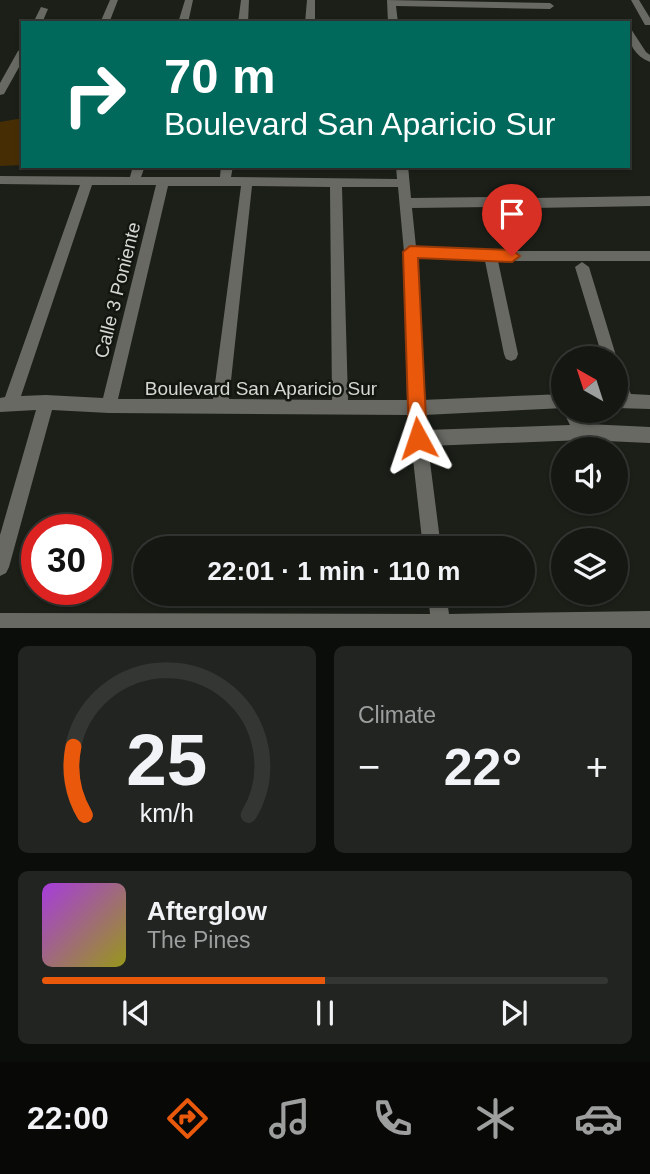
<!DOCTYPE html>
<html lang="en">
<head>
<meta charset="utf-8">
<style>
	:root { --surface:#141712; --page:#212420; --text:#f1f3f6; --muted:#9d9f9f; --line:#333632; --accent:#ea580c }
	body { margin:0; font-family:Arial,sans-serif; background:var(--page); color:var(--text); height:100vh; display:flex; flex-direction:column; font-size:26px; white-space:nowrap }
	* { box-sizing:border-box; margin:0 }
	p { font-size:23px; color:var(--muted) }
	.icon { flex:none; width:38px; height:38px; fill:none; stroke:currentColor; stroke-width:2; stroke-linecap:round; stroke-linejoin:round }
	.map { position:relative; height:628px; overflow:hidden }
	.side { display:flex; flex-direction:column; gap:18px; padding:18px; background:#0b0d0a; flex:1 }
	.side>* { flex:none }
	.top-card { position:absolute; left:21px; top:21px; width:609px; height:147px; border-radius:0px; box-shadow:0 2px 5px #0004,0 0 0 2px var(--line); background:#00695c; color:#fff; overflow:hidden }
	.needle { width:46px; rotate:321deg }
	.fabs { position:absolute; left:551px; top:346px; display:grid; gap:14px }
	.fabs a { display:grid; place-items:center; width:77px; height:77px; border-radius:50%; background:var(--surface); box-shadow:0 2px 5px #0004,0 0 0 2px var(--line); font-size:35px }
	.speed { position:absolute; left:21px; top:514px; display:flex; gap:14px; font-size:35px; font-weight:700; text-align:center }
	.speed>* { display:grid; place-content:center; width:91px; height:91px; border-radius:50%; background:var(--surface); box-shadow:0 2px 5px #0004,0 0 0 2px var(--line); line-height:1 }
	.speed .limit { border:10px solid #d22; background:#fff; color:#111 }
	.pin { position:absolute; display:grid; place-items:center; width:60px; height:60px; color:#fff; margin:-72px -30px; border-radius:50% 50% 50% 0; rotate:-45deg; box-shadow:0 0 7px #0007 }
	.pin .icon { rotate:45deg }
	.me { position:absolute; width:77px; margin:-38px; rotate:355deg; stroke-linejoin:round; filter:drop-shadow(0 0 5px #0008) }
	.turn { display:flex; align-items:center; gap:24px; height:147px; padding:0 28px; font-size:32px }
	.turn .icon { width:91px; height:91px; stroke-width:2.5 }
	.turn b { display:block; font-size:49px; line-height:60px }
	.big { font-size:52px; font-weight:700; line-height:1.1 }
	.side .card { flex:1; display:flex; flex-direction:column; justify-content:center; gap:10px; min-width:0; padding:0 24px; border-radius:10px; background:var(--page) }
	.side .dial { align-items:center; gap:0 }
	.dial svg { height:182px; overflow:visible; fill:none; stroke:var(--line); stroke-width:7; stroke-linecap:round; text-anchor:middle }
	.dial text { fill:var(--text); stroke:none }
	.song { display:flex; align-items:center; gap:21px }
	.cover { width:84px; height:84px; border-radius:10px; background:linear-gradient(135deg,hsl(280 70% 55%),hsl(60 70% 35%)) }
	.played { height:7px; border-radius:4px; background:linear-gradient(90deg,var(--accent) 50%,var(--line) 50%) }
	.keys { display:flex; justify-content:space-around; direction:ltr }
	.heat { display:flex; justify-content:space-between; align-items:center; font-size:38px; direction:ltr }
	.side .tiles { flex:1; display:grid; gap:18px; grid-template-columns:1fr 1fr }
	.card:last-child { grid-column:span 2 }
	.trip { position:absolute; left:133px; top:536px; width:402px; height:70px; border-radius:35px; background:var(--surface); box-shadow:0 2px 5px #0004,0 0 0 2px var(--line); font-weight:700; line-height:70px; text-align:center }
	.dock { display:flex; height:112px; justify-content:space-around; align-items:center; background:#080907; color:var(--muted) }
	.dock .icon { width:49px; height:49px }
	.dock .selected { color:var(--accent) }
	.dock b { font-size:32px; color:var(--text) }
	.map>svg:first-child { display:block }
	.green { fill:#472d04 }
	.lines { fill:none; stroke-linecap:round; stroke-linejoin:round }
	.street { fill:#696964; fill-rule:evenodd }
	.route { fill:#ea580c; stroke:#983908; stroke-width:2 }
	.labels { text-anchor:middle; stroke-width:5; stroke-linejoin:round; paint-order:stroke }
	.street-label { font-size:19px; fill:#d4d7d2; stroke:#12160f }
</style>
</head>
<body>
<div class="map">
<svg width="650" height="628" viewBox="0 0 650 628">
	<rect width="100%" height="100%" fill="#1b1f18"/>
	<path class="green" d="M23,118V165L0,166V122Z"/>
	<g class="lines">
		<path class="street" d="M110,0H118L109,23H100Z
			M185,0H193L188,23H178Z
			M241,0H249L248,23H238Z
			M307,0H315V23H305Z
			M387,0L550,3L554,6L550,9L396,6L398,23H388Z
			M631,0H639L650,18V25H645Z
			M41,7L48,9L42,23H33Z
			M576,19L622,20L626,23H572Z
			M628,28L631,29L646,52L650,55V62C635,56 628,44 628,28Z
			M23,48V60L4,94L0,95V83L18,51Z
			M133,166H145L141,177H220L221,166H233L231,177L397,179L396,166H408L411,198L491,197L497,202L491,207L412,208L416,247L490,251H650V261H498L518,354L516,359L511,361L506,359L504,354L485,261L417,258L422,400L564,394V408L424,415L426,430L570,425L563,411L564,410L580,411L587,424L650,427V443L583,440L428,446L441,548H423L408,415L109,413L52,410L9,567L6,573L0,576V535L36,410L0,412V398L5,397L80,185L0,184V176L130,177ZM92,185H156L103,398L46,395L21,396ZM168,186H241L213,399H118ZM252,186L330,187L332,400L229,399ZM342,187H398L404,252L407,400H348Z
			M650,196V206L532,208L526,203L532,198Z
			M582,262L589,267L617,359L616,362V359H603L575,267Z
			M616,372L621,374L631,394L650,395V409L616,408Z
			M428,593H446L449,614L650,611V628H0V613L430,614Z"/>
	</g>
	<path class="route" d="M410,246L512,250L520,256L512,262L418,258L427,438L425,444L418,447L412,444L409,438L403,252Z"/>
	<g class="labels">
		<g class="street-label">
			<text transform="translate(117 290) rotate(-76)" y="7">Calle 3 Poniente</text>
			<text x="261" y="395">Boulevard San Aparicio Sur</text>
		</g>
	</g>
</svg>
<div class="fabs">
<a><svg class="needle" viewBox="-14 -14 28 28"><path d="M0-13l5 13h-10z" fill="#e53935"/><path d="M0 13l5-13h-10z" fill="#9d9f9f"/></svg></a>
<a><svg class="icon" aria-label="sound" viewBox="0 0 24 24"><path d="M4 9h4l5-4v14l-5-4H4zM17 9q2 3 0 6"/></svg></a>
<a><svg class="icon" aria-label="layers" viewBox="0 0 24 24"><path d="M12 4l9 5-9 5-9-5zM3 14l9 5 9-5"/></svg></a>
</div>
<div class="speed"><div class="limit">30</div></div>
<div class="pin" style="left:512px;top:256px;background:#d93025"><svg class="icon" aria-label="arrive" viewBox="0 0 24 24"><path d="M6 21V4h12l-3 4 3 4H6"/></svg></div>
<svg class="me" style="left:418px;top:438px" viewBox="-20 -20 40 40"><path d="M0-17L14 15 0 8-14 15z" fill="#ea580c" stroke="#fff" stroke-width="4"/></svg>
<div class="trip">22:01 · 1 min · 110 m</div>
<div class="top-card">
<div class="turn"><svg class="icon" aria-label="right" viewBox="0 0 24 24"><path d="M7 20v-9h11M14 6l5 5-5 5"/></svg><div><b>70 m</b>Boulevard San Aparicio Sur</div></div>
</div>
</div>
<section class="side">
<div class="tiles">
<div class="card dial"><svg viewBox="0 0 100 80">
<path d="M14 69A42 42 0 1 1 86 69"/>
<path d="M14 69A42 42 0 0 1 9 39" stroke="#ea580c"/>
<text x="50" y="56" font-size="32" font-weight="700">25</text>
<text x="50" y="72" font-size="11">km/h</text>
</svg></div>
<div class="card"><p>Climate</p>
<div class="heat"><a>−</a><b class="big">22°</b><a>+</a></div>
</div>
<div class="card">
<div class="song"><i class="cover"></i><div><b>Afterglow</b><p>The Pines</p></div></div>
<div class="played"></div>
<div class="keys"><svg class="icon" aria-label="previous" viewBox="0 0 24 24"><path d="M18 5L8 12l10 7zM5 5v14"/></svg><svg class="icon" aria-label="pause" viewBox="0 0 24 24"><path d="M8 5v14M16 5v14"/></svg><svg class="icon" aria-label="next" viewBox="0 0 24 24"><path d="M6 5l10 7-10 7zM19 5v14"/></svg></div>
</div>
</div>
</section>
<nav class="dock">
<b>22:00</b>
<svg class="icon selected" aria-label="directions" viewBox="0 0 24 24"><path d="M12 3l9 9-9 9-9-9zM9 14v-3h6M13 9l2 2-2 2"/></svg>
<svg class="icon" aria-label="music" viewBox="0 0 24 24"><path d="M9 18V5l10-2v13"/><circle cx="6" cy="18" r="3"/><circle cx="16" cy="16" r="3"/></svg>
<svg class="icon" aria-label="phone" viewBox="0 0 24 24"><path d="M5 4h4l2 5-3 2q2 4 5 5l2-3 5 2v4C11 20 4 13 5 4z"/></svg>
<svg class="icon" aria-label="climate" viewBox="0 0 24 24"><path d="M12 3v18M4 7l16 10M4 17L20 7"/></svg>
<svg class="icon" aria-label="car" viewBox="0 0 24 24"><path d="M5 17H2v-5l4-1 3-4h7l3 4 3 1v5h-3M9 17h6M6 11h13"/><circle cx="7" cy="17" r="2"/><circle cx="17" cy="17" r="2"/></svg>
</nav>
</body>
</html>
